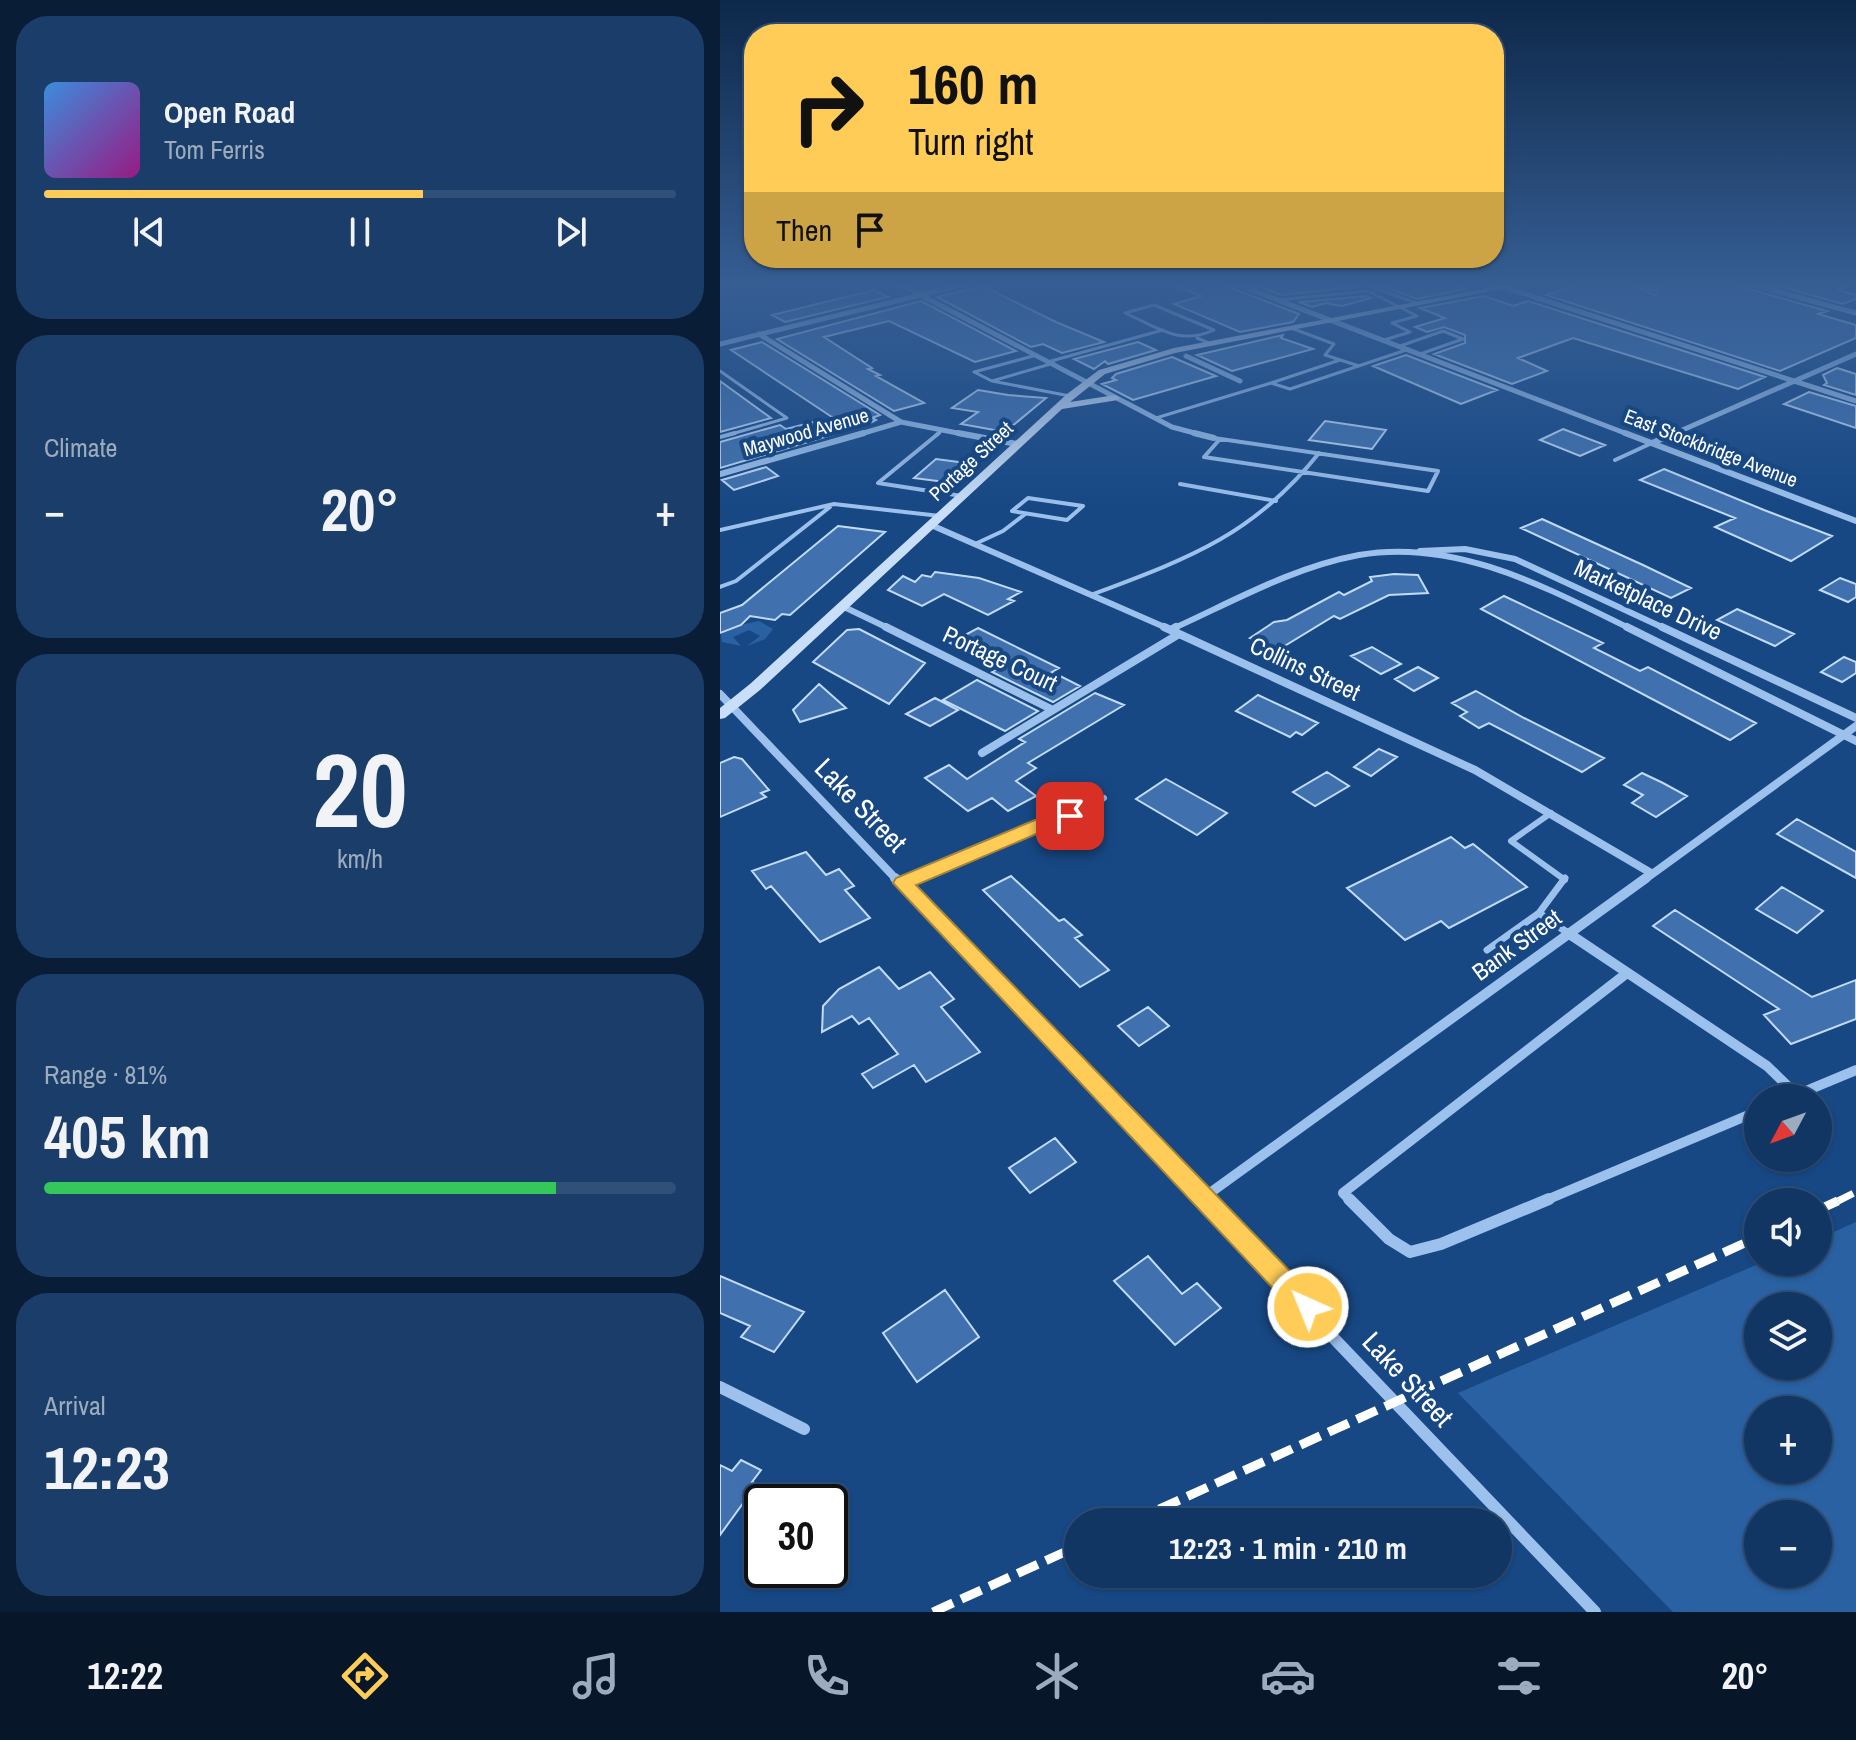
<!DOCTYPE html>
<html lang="en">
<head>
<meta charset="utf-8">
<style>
	:root { --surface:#113663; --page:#1a3e69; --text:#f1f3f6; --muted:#9cabbe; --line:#305078; --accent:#ffcd57 }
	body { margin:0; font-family:"Archivo Narrow",sans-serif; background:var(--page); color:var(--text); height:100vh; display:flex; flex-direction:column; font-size:30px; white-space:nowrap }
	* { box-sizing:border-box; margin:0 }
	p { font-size:26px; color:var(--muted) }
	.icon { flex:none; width:44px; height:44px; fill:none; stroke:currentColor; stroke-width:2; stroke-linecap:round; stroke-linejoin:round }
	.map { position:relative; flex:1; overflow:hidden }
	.drawer { display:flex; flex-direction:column; gap:16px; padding:16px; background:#091e36; width:720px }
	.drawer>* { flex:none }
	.guide { position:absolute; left:24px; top:24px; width:760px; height:244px; border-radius:32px; box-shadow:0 2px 6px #0004,0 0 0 2px var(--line); background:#ffcd57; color:#111; overflow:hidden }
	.needle { width:52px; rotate:229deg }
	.controls { position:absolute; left:1024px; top:1084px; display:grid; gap:16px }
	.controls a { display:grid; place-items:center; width:88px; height:88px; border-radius:50%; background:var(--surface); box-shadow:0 2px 6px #0004,0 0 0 2px var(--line); font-size:40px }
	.speed { position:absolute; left:24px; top:1484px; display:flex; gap:16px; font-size:40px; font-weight:700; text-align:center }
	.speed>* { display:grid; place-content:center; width:104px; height:104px; border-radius:50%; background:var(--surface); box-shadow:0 2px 6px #0004,0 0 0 2px var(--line); line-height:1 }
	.speed .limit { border:4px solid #111; border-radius:12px; background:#fff; color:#111 }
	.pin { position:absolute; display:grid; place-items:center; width:68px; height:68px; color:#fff; margin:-34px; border-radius:16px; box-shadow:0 4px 12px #0006 }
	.me { position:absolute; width:88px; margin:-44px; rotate:316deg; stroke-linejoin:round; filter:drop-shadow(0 0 6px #0008) }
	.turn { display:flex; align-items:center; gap:28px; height:168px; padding:0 32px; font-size:36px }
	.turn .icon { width:104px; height:104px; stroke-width:2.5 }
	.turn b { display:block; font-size:56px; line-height:68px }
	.then { display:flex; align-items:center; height:76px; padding:0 32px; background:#0003; gap:16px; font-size:30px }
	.big { font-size:60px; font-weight:700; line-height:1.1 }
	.drawer .card { flex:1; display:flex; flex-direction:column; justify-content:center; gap:12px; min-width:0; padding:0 28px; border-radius:32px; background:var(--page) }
	.drawer .dial { align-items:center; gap:0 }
	.dial b { font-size:104px; line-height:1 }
	.song { display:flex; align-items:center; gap:24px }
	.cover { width:96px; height:96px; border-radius:12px; background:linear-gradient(135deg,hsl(210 70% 55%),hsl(310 70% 35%)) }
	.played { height:8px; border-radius:4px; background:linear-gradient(90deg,var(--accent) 60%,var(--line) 60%) }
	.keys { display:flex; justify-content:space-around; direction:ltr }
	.heat { display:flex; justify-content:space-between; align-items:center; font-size:44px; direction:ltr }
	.charge { height:12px; border-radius:6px; background:linear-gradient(90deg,#34c759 81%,var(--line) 0) }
	.trip { position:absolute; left:344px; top:1508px; width:448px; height:80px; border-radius:40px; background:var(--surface); box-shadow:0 2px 6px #0004,0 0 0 2px var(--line); font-weight:700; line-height:80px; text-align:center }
	.dock { display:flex; height:128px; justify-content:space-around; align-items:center; background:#071628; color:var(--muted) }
	.dock .icon { width:56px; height:56px }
	.dock .active { color:var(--accent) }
	.dock b { font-size:36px; color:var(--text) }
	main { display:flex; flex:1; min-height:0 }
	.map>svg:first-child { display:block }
	.green { fill:#2a61a3; fill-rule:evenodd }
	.building { fill:#4071ae; stroke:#c1dbf9; stroke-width:2 }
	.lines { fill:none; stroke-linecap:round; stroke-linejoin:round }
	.lane-far3 { stroke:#9cc1ed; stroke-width:3 }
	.lane-far2 { stroke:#9cc1ed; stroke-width:4 }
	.lane-far1 { stroke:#9cc1ed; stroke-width:6 }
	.lane { stroke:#9cc1ed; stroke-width:7 }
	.street-far4 { stroke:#9cc1ed; stroke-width:5 }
	.street-far3 { stroke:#9cc1ed; stroke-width:6 }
	.street-far2 { stroke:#9cc1ed; stroke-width:8 }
	.street-far1 { stroke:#9cc1ed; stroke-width:10 }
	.street { stroke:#9cc1ed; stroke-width:12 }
	.secondary { fill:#c8def9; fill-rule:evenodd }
	.rail-far1 { stroke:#fff; stroke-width:7; stroke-dasharray:17 7; stroke-linecap:butt }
	.rail { stroke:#fff; stroke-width:9; stroke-dasharray:22 9; stroke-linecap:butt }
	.route { fill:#ffcd57; stroke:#a68539; stroke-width:2 }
	.labels { text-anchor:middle; stroke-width:8; stroke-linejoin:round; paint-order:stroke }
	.far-street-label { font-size:20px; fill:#fff; stroke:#174884 }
	.street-label { font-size:24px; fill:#fff; stroke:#174884 }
	.near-street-label { font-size:28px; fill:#fff; stroke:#174884 }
</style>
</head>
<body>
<main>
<section class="drawer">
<div class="card">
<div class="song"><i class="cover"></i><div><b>Open Road</b><p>Tom Ferris</p></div></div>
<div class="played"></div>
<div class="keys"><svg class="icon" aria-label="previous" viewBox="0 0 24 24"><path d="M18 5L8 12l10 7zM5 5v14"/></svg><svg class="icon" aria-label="pause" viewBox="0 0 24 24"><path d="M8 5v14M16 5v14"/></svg><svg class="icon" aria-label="next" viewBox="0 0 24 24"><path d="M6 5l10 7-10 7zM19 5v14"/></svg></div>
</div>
<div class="card"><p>Climate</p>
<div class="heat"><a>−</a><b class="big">20°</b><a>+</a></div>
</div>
<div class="card dial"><b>20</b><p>km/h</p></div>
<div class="card"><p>Range · 81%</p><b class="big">405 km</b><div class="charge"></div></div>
<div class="card"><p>Arrival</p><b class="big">12:23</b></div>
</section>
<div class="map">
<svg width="1136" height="1612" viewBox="0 0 1136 1612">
	<rect width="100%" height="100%" fill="#174884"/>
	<path class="green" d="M39,621L53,629L45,639L27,646L40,636L29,630L13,637L21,646L2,642L1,635L6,628Z
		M1136,1222V1612H953L738,1393L1043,1262H1098V1239ZM1038,1306H1098V1366H1038ZM1038,1410H1098V1470H1038ZM1038,1514H1098V1574H1038Z"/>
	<path class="building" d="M449,282H506L509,287L579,314L573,322L520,332L454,304L481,296Z
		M527,282H634L639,287L561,295Z
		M652,282H724L745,289L697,299Z
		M865,282H904L934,295L938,293L937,288L922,282H1018L1022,287L1107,311L1098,314L1136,325V338L1060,371L826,295Z
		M1044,282H1134L1118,290L1136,295V299L1123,304Z
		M263,286L336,322L384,342L342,353L323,344L311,347L217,297Z
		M154,290L168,297L65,322L52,315Z
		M647,296L651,298L622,306L606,303L592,307L579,302Z
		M764,296L793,306L808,301L1045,377L1018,389L853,338L798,358L827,371L792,384L714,354L745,343V335L724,327L707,332L695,327L725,318L700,308Z
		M201,301L296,351L255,362L169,321L104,337L152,368L148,369L160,375L156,376L204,403L174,411L57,339Z
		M563,335L561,338L593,349L512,371L477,355Z
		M42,342L160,415L152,418L156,420L152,422L130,429L11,350Z
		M418,342L436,350L388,364L385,361L374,369L354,359Z
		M686,355L777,390L741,404L653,366Z
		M452,357L496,376L413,400L382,384L396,380L392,378L396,374Z
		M1117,368L1136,374V395L1104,385L1107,383L1103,375Z
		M0,381L51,418L0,432Z
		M258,390L288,395L326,398L285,432L241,424L258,412L232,408Z
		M1089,392L1136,406V428L1064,404Z
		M605,421L666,430L652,449L589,440Z
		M93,422L112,435L0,468V442L60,425L66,429Z
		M843,429L885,445L860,456L820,440Z
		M216,459L246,463L225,482L194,478Z
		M46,467L58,476L14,490L2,480Z
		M944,469L1044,510L1112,536L1071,561L995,527L1015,518L920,480Z
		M822,519L923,565L971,588L951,598L801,528Z
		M118,526L165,532L70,615L62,614L55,620L30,616L21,625L0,633V613L22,605Z
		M215,572L259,578L301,592L288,599L294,601L268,615L224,594L202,606L168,590L183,576L195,582L202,575L211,577Z
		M674,574L698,575L708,593L669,595L620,619L614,616L558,650L530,638L554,622L567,620L619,592L624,595L652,581L650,577Z
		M1120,578L1136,584V597L1128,602L1100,590Z
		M784,596L883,643L874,648L920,671L928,667L1036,723L1010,740L761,609Z
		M1017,609L1065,630L1074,634L1055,646L997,620Z
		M258,628L339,668L332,672L360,686L333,702L272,672L279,668L230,643Z
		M139,629L205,663L169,704L93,662L127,630Z
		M652,647L681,664L661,674L631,656Z
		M1124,657L1136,662V673L1122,682L1101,672Z
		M698,667L718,678L694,691L675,679Z
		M257,680L318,711L285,731L223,700Z
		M99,684L126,708L80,722L73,710Z
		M756,691L804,718L884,758L862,772L769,723L759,728L740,716L747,712L732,703Z
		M375,693L404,705L308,763L316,768L296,781L316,796L288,811L272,798L248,811L205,778L229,765L247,779L305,742L299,739Z
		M538,695L579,714L598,723L582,735L576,732L570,737L516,711Z
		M215,698L238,710L210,726L186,714Z
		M659,749L677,757L651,776L634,767Z
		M14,757L22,759L49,790L41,793L46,797L0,817V763Z
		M607,772L629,786L595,806L573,792Z
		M922,773L943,783L967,796L936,817L912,803L923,795L904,785Z
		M446,779L507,813L477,835L416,799Z
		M1077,819L1136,852V878L1057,834Z
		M731,837L745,848L753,844L807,887L729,928L721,921L685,940L627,888Z
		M86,852L106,875L119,869L134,886L125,890L150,918L100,942L51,886L46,889L32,871Z
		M291,876L339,921L344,919L362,935L355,938L389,970L360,987L263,890Z
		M1062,887L1103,911L1077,933L1036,909Z
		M955,910L1092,997L1136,980V1019L1071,1044L1044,1015L1059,1009L933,926Z
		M159,967L179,989L210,972L234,999L221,1007L260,1052L206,1082L194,1065L153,1088L142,1074L178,1054L149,1018L139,1024L132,1016L102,1032L103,1006L119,989Z
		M428,1007L449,1026L419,1046L398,1026Z
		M335,1138L356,1162L310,1193L289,1168Z
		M428,1256L462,1294L477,1283L501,1308L455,1345L394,1281Z
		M0,1276L84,1312L54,1352L21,1337L30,1326L0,1313Z
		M225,1290L259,1337L197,1382L163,1333Z
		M21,1460L41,1470L32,1482L37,1484L0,1535V1465L12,1471Z"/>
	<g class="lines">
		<path class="lane-far3" d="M638,282L699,304
			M908,282L934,291
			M557,300L648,291L697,316L672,323L690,332L664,340
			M434,305L494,330C459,346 437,327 405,313Z
			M571,328L614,344L605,355L639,366
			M477,338L489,343
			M680,346L723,331L743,339L700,354
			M331,361L443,330
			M334,363L272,381L350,396
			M0,371L67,418L8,435
			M272,381L254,372L317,355
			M551,383L620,360
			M436,418L551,383L570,389L689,349
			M216,435L222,430"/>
		<path class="lane-far2" d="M219,433L158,483L242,496
			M0,437L15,433
			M494,438L718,471L708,491L484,457L500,439
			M895,460L932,443
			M460,484L556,501
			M308,498L363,506L347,520L292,511Z
			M0,530L114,504L220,516
			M255,544L283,531L304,515
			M0,587L16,581L110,507
			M371,595C467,559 533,536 599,453"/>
		<path class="lane-far1" d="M831,813L791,841L845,880
			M191,880L321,824L350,816L384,798"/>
		<path class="lane" d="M183,883L196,878
			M819,913L848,933
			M767,950L819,913L845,878"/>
		<path class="street-far4" d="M176,282L452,427L482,435
			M511,282L910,435
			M768,282L1136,401
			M1023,282L1136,313
			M39,334L181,422L248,435
			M0,344L254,282
			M466,356L520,381
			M137,435L181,422
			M951,435L1136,354"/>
		<path class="street-far3" d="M238,433L297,444
			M474,433L494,438
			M905,433L1136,521
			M932,443L956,433
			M0,474L144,433
			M211,525L449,629
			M700,551L745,549L795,559L946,629
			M122,606L170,629
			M452,629C512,602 573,567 639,555C736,538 827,588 911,629"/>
		<path class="street-far2" d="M166,627L333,710L459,634
			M444,627L755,770L931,873
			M907,627L1136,741
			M942,627L1136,718
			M451,630L456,627
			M0,694L177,880
			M262,753L333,710
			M924,880L1136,726"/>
		<path class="street-far1" d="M175,878L483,1201
			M848,933L1047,1066L1077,1095
			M1069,1098L1136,1070
			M483,1198L926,878
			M631,1201L623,1193L907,973
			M824,1201L1038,1111"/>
		<path class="street" d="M481,1199L875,1612
			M629,1199L669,1239L690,1252L721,1244L829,1199
			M0,1387L84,1429"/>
		<path class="secondary" d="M800,282H817L455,353L385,374L350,402L395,395L400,398L398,400L342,409L40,690L5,718L0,719V708L30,684L347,394L379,370L454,348Z"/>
		<path class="rail-far1" d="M1118,1201L1136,1192"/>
		<path class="rail" d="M1098,1210L1122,1199
			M411,1522L1038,1237
			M213,1612L358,1546"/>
	</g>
	<linearGradient id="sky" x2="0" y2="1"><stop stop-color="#0d2849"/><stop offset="0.56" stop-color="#365e94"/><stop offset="1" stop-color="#365e94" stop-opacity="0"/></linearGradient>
	<rect width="1136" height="508" fill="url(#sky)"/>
	<path class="route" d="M350,811L357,812V821L328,829L196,885L597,1299L601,1307L597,1316L588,1320L579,1316L173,883L176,878L315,820Z"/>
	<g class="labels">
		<g class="far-street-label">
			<text transform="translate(86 432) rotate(-16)" y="7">Maywood Avenue</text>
			<text transform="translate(991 448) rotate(21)" y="7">East Stockbridge Avenue</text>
			<text transform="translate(251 461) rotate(-43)" y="7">Portage Street</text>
		</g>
		<g class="street-label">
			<text transform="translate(928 600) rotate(25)" y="8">Marketplace Drive</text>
			<text transform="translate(280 659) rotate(25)" y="8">Portage Court</text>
			<text transform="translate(585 669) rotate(25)" y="8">Collins Street</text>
			<text transform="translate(797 945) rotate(-36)" y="8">Bank Street</text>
		</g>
		<g class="near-street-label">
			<text transform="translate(141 805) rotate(46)" y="10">Lake Street</text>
			<text transform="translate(688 1379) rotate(47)" y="10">Lake Street</text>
		</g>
	</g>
</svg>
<div class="controls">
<a><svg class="needle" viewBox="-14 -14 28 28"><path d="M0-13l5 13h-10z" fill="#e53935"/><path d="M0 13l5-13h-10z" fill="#9cabbe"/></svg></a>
<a><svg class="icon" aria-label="sound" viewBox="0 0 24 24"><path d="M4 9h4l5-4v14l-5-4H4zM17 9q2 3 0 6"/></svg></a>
<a><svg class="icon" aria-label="layers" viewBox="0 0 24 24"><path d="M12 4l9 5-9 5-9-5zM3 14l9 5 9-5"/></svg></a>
<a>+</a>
<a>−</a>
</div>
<div class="speed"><div class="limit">30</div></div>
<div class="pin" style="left:350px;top:816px;background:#d93025"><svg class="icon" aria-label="arrive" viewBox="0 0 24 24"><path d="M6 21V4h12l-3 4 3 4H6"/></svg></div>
<svg class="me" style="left:588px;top:1307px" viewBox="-20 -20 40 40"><circle r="17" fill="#ffcd57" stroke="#fff" stroke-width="3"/><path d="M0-11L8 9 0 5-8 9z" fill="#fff"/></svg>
<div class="trip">12:23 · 1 min · 210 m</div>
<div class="guide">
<div class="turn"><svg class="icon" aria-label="right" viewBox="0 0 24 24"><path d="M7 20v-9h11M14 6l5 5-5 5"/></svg><div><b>160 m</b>Turn right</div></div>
<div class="then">Then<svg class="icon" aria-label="arrive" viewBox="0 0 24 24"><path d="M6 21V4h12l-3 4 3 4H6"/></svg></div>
</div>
</div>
</main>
<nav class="dock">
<b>12:22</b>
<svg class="icon active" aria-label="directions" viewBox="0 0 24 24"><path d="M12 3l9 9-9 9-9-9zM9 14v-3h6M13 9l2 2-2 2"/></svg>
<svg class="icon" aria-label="music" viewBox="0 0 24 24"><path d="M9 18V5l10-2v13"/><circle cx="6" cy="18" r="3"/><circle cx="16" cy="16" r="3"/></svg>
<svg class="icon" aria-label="phone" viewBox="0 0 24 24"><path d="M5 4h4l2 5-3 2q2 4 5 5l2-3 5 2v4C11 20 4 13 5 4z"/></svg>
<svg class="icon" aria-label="climate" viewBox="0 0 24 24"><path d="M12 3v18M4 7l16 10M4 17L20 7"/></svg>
<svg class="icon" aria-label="car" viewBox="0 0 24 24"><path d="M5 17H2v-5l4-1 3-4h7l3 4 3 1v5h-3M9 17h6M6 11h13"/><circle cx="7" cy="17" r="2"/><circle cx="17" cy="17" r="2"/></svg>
<svg class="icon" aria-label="filters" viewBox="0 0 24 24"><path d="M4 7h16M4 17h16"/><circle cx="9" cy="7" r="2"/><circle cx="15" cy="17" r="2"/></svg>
<b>20°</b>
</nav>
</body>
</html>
